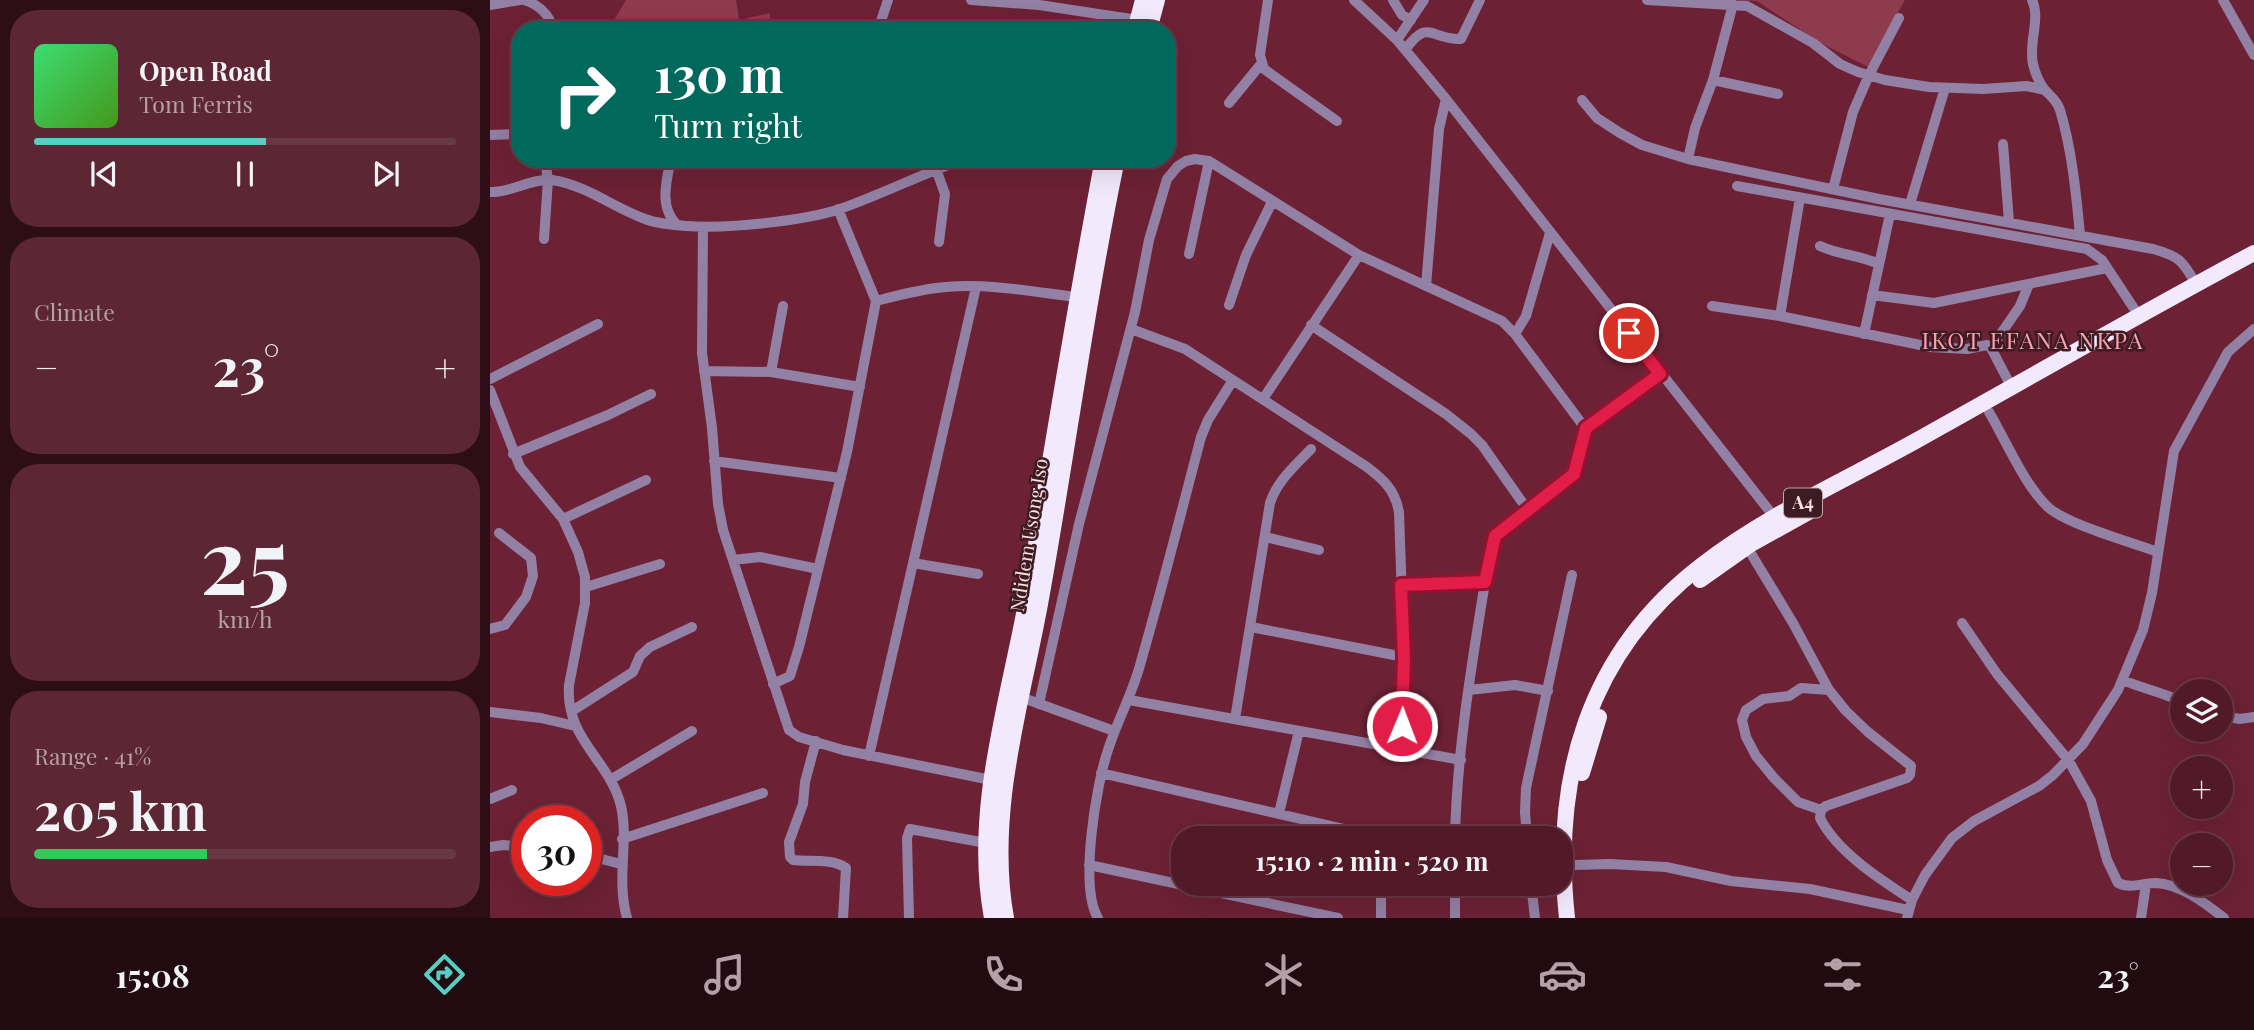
<!DOCTYPE html>
<html lang="en">
<head>
<meta charset="utf-8">
<style>
	:root { --surface:#521928; --page:#5c2634; --text:#f1f3f6; --muted:#b5a0a8; --line:#683845; --accent:#55cec4 }
	body { margin:0; font-family:"Playfair Display",serif; background:var(--page); color:var(--text); height:100vh; display:flex; flex-direction:column; font-size:26px; white-space:nowrap }
	* { box-sizing:border-box; margin:0 }
	p { font-size:23px; color:var(--muted) }
	.icon { flex:none; width:38px; height:38px; fill:none; stroke:currentColor; stroke-width:2; stroke-linecap:round; stroke-linejoin:round }
	.map { position:relative; flex:1; overflow:hidden }
	.sheet { display:flex; flex-direction:column; gap:10px; padding:10px; background:#2d0e16; width:490px }
	.sheet>* { flex:none }
	.guide { position:absolute; left:21px; top:21px; width:665px; height:147px; border-radius:28px; box-shadow:0 7px 28px #0002,0 0 0 2px var(--line); background:#00695c; color:#fff; overflow:hidden }
	.buttons { position:absolute; left:1680px; top:679px; display:grid; gap:14px }
	.buttons a { display:grid; place-items:center; width:63px; height:63px; border-radius:50%; background:var(--surface); box-shadow:0 7px 28px #0002,0 0 0 2px var(--line); font-size:35px }
	.speed { position:absolute; left:21px; top:805px; display:flex; gap:14px; font-size:35px; font-weight:700; text-align:center }
	.speed>* { display:grid; place-content:center; width:91px; height:91px; border-radius:50%; background:var(--surface); box-shadow:0 7px 28px #0002,0 0 0 2px var(--line); line-height:1 }
	.speed .limit { border:10px solid #d22; background:#fff; color:#111 }
	.pin { position:absolute; display:grid; place-items:center; width:60px; height:60px; color:#fff; margin:-30px; border:4px solid #fff; border-radius:50%; box-shadow:0 2px 7px #0007 }
	.me { position:absolute; width:77px; margin:-38px; rotate:1deg; stroke-linejoin:round; filter:drop-shadow(0 0 5px #0008) }
	.turn { display:flex; align-items:center; gap:24px; height:147px; padding:0 28px; font-size:32px }
	.turn .icon { width:91px; height:91px; stroke-width:2.5 }
	.turn b { display:block; font-size:49px; line-height:60px }
	.big { font-size:52px; font-weight:700; line-height:1.1 }
	.sheet .widget { flex:1; display:flex; flex-direction:column; justify-content:center; gap:10px; min-width:0; padding:0 24px; border-radius:28px; background:var(--page) }
	.sheet .dial { align-items:center; gap:0 }
	.dial b { font-size:91px; line-height:1 }
	.song { display:flex; align-items:center; gap:21px }
	.cover { width:84px; height:84px; border-radius:10px; background:linear-gradient(135deg,hsl(140 70% 55%),hsl(100 70% 35%)) }
	.played { height:7px; border-radius:4px; background:linear-gradient(90deg,var(--accent) 55%,var(--line) 55%) }
	.keys { display:flex; justify-content:space-around; direction:ltr }
	.heat { display:flex; justify-content:space-between; align-items:center; font-size:38px; direction:ltr }
	.charge { height:10px; border-radius:5px; background:linear-gradient(90deg,#34c759 41%,var(--line) 0) }
	.trip { position:absolute; left:681px; top:826px; width:402px; height:70px; border-radius:28px; background:var(--surface); box-shadow:0 7px 28px #0002,0 0 0 2px var(--line); font-weight:700; line-height:70px; text-align:center }
	.menu { display:flex; height:112px; justify-content:space-around; align-items:center; background:#210a10; color:var(--muted) }
	.menu .icon { width:49px; height:49px }
	.menu .selected { color:var(--accent) }
	.menu b { font-size:32px; color:var(--text) }
	main { display:flex; flex:1; min-height:0 }
	.map>svg:first-child { display:block }
	.green { fill:#8f3b4e }
	.lines { fill:none; stroke-linecap:round; stroke-linejoin:round }
	.minor { stroke:#9380a5; stroke-width:10 }
	.highway { stroke:#f3e9fc; stroke-width:16 }
	.route-casing { stroke:#92132f; stroke-width:18 }
	.route { stroke:#e11d48; stroke-width:12 }
	.labels { text-anchor:middle; stroke-width:5; stroke-linejoin:round; paint-order:stroke }
	.shield { fill:#3d1b22; stroke:#c3a5aa; stroke-width:2 }
	.shield-label { font-size:18px; font-weight:bold; fill:#fde0e4 }
	.street-label { font-size:19px; fill:#fde0e4; stroke:#3d1b22 }
	.quarter-label { font-size:23px; letter-spacing:2px; fill:#fba1b1; stroke:#3d1b22 }
</style>
</head>
<body>
<main>
<section class="sheet">
<div class="widget">
<div class="song"><i class="cover"></i><div><b>Open Road</b><p>Tom Ferris</p></div></div>
<div class="played"></div>
<div class="keys"><svg class="icon" aria-label="previous" viewBox="0 0 24 24"><path d="M18 5L8 12l10 7zM5 5v14"/></svg><svg class="icon" aria-label="pause" viewBox="0 0 24 24"><path d="M8 5v14M16 5v14"/></svg><svg class="icon" aria-label="next" viewBox="0 0 24 24"><path d="M6 5l10 7-10 7zM19 5v14"/></svg></div>
</div>
<div class="widget"><p>Climate</p>
<div class="heat"><a>−</a><b class="big">23°</b><a>+</a></div>
</div>
<div class="widget dial"><b>25</b><p>km/h</p></div>
<div class="widget"><p>Range · 41%</p><b class="big">205 km</b><div class="charge"></div></div>
</section>
<div class="map">
<svg width="1764" height="918" viewBox="0 0 1764 918">
	<rect width="100%" height="100%" fill="#6d2135"/>
	<path class="green" d="M136,0H246L249,20L280,13V30H126L124,20Z
		M1243,0H1415L1402,23L1382,69L1329,42L1267,1Z"/>
	<g class="lines">
		<path class="minor" d="M34,0C50,5 59,14 64,30
			M481,0L549,5L648,20
			M778,0L770,55L774,69L847,121
			M864,0L907,40L956,99L1285,518
			M903,0L912,15L921,20
			M1157,0L1257,6L1323,43L1350,64L1368,72L1395,80L1439,87L1493,89L1537,86L1555,90
			M1542,0C1551,19 1538,43 1543,64C1545,73 1549,82 1554,89C1560,96 1567,100 1570,110C1582,150 1586,193 1590,234
			M1733,0L1764,55
			M0,5L30,0
			M388,30L398,0
			M907,40L934,0
			M915,50C939,17 940,40 971,39L990,0
			M1223,80L1288,94
			M1092,100L1107,118L1130,133L1152,145L1198,159L1389,199L1663,249C1689,256 1693,261 1706,284
			M739,103L771,64
			M0,135L30,134
			M1513,144L1519,222
			M181,159C176,182 169,207 187,225
			M1198,159L1205,128L1223,80L1243,4
			M446,169L455,194L449,242
			M1247,186L1597,249L1612,260L1649,316
			M1343,189L1363,112L1379,75L1409,18
			M0,192C21,193 42,178 62,180C96,185 124,208 155,219C168,224 183,225 197,226C236,229 314,221 350,209C392,194 432,174 474,159
			M1420,204L1455,88
			M213,227L212,353L222,428L228,504L233,530L299,730L309,737L353,750L506,781
			M54,239L58,180L55,159
			M1330,246C1349,255 1370,255 1389,264
			M699,254L719,161
			M936,286L949,129L956,99
			M1382,295L1444,303L1617,268
			M386,301C409,295 432,289 456,287C499,283 544,292 587,297
			M739,305L756,255L782,202
			M1222,306L1290,316L1440,347L1477,349L1497,345L1501,348L1522,388
			M1290,316L1310,198
			M821,325L956,414L981,434L992,445L1037,509
			M641,329L695,349L877,467C894,480 905,490 909,512L914,657L912,749
			M1025,334L1036,316L1060,233
			M1374,334L1400,214
			M1501,348L1530,306L1539,284
			M214,371L281,372L370,387
			M281,372L293,306
			M0,379L108,324
			M0,390L30,467L73,519L88,552L95,577V603L79,685C75,740 120,760 131,806C139,841 126,879 137,918
			M773,399L869,255
			M1499,412C1515,439 1536,488 1559,508C1579,525 1641,542 1668,552
			M23,454L118,415L161,394
			M224,461L351,478
			M73,519L156,480
			M775,537L829,550
			M1257,547L1303,623L1339,690L1356,711L1378,732L1421,766L1420,775L1417,778L1336,806L1331,810L1330,818C1347,852 1391,880 1422,900
			M243,560L270,557L328,569
			M423,563L488,574
			M911,585L995,582
			M96,587L170,564
			M1472,623L1507,674L1579,761L1601,801L1617,860L1628,883C1640,889 1653,883 1666,883C1690,884 1715,903 1734,918
			M761,627L914,657
			M0,629L15,625L36,597L43,576L41,558L9,533
			M1633,680C1653,689 1673,692 1692,702
			M283,684L300,676L309,647L357,452L386,301L348,209
			M979,690L1025,685L1058,691
			M525,695L624,731
			M639,700L971,760
			M549,704L589,524L645,312L659,240L677,179L688,166L696,161L705,159L719,161L869,255L1012,321L1025,334L1095,428
			M82,711L143,672L150,656L160,647L202,627
			M0,712L51,718L85,726
			M1731,716L1750,719L1764,717
			M745,719L780,503C787,481 805,466 821,449
			M326,741L315,782L313,804L299,842L300,857L303,860C321,862 341,858 356,868L353,918
			M379,756L486,287
			M611,773L893,838
			M120,780L202,731
			M0,799L22,790
			M1331,810L1308,802L1284,778L1266,756L1256,737L1252,720L1256,710L1273,699L1299,696L1311,688L1339,690
			M789,813L809,731
			M965,838C967,742 985,646 1000,551L1005,536L1084,474L1095,428L1170,374
			M1037,838L1035,812L1036,788L1082,575
			M132,839L273,793
			M0,847L13,845L37,847
			M96,855L131,864
			M599,865L848,918
			M1084,865L1120,864L1176,867L1241,881L1320,889L1418,910
			M891,884V918
			M1041,884L1045,918
			M419,918L417,838L420,829L496,843
			M608,918C589,887 606,785 618,750C627,721 642,695 650,665C672,589 691,513 711,437L718,420L743,380
			M965,918V884
			M1417,918L1422,900L1435,875L1462,838L1484,821L1549,786L1563,775L1593,744L1628,690L1653,630L1662,593L1684,451L1738,352L1764,329
			M1651,918L1656,884"/>
		<path class="highway" d="M645,30L653,0
			M659,30L667,0
			M1210,580L1261,544L1324,509
			M1092,773L1109,717
			M502,918C482,811 518,703 537,598C562,452 585,305 613,159
			M516,918C497,813 531,707 550,604C577,456 596,307 627,159
			M1077,918C1062,779 1097,653 1212,565C1278,514 1358,479 1431,438C1542,376 1652,313 1764,253"/>
	</g>
	<g class="lines">
		<defs>
			<path id="route" d="M912,726L914,657L911,585L995,582L1005,536L1084,474L1096,428L1170,374L1139,333"/>
		</defs>
		<use href="#route" class="route-casing"/>
		<use href="#route" class="route"/>
	</g>
	<g class="labels">
		<rect class="shield" x="1294" y="488.5" width="38" height="29" rx="5"/>
		<g class="shield-label">
			<text x="1313" y="509">A4</text>
		</g>
		<g class="street-label">
			<text transform="translate(539 535) rotate(-81)" y="7">Ndidem Usong Iso</text>
		</g>
		<g class="quarter-label">
			<text x="1543" y="349">IKOT EFANA NKPA</text>
		</g>
	</g>
</svg>
<div class="buttons">
<a><svg class="icon" aria-label="layers" viewBox="0 0 24 24"><path d="M12 4l9 5-9 5-9-5zM3 14l9 5 9-5"/></svg></a>
<a>+</a>
<a>−</a>
</div>
<div class="speed"><div class="limit">30</div></div>
<div class="pin" style="left:1139px;top:333px;background:#d93025"><svg class="icon" aria-label="arrive" viewBox="0 0 24 24"><path d="M6 21V4h12l-3 4 3 4H6"/></svg></div>
<svg class="me" style="left:912px;top:726px" viewBox="-20 -20 40 40"><circle r="17" fill="#e11d48" stroke="#fff" stroke-width="3"/><path d="M0-11L8 9 0 5-8 9z" fill="#fff"/></svg>
<div class="trip">15:10 · 2 min · 520 m</div>
<div class="guide">
<div class="turn"><svg class="icon" aria-label="right" viewBox="0 0 24 24"><path d="M7 20v-9h11M14 6l5 5-5 5"/></svg><div><b>130 m</b>Turn right</div></div>
</div>
</div>
</main>
<nav class="menu">
<b>15:08</b>
<svg class="icon selected" aria-label="directions" viewBox="0 0 24 24"><path d="M12 3l9 9-9 9-9-9zM9 14v-3h6M13 9l2 2-2 2"/></svg>
<svg class="icon" aria-label="music" viewBox="0 0 24 24"><path d="M9 18V5l10-2v13"/><circle cx="6" cy="18" r="3"/><circle cx="16" cy="16" r="3"/></svg>
<svg class="icon" aria-label="phone" viewBox="0 0 24 24"><path d="M5 4h4l2 5-3 2q2 4 5 5l2-3 5 2v4C11 20 4 13 5 4z"/></svg>
<svg class="icon" aria-label="climate" viewBox="0 0 24 24"><path d="M12 3v18M4 7l16 10M4 17L20 7"/></svg>
<svg class="icon" aria-label="car" viewBox="0 0 24 24"><path d="M5 17H2v-5l4-1 3-4h7l3 4 3 1v5h-3M9 17h6M6 11h13"/><circle cx="7" cy="17" r="2"/><circle cx="17" cy="17" r="2"/></svg>
<svg class="icon" aria-label="filters" viewBox="0 0 24 24"><path d="M4 7h16M4 17h16"/><circle cx="9" cy="7" r="2"/><circle cx="15" cy="17" r="2"/></svg>
<b>23°</b>
</nav>
</body>
</html>
